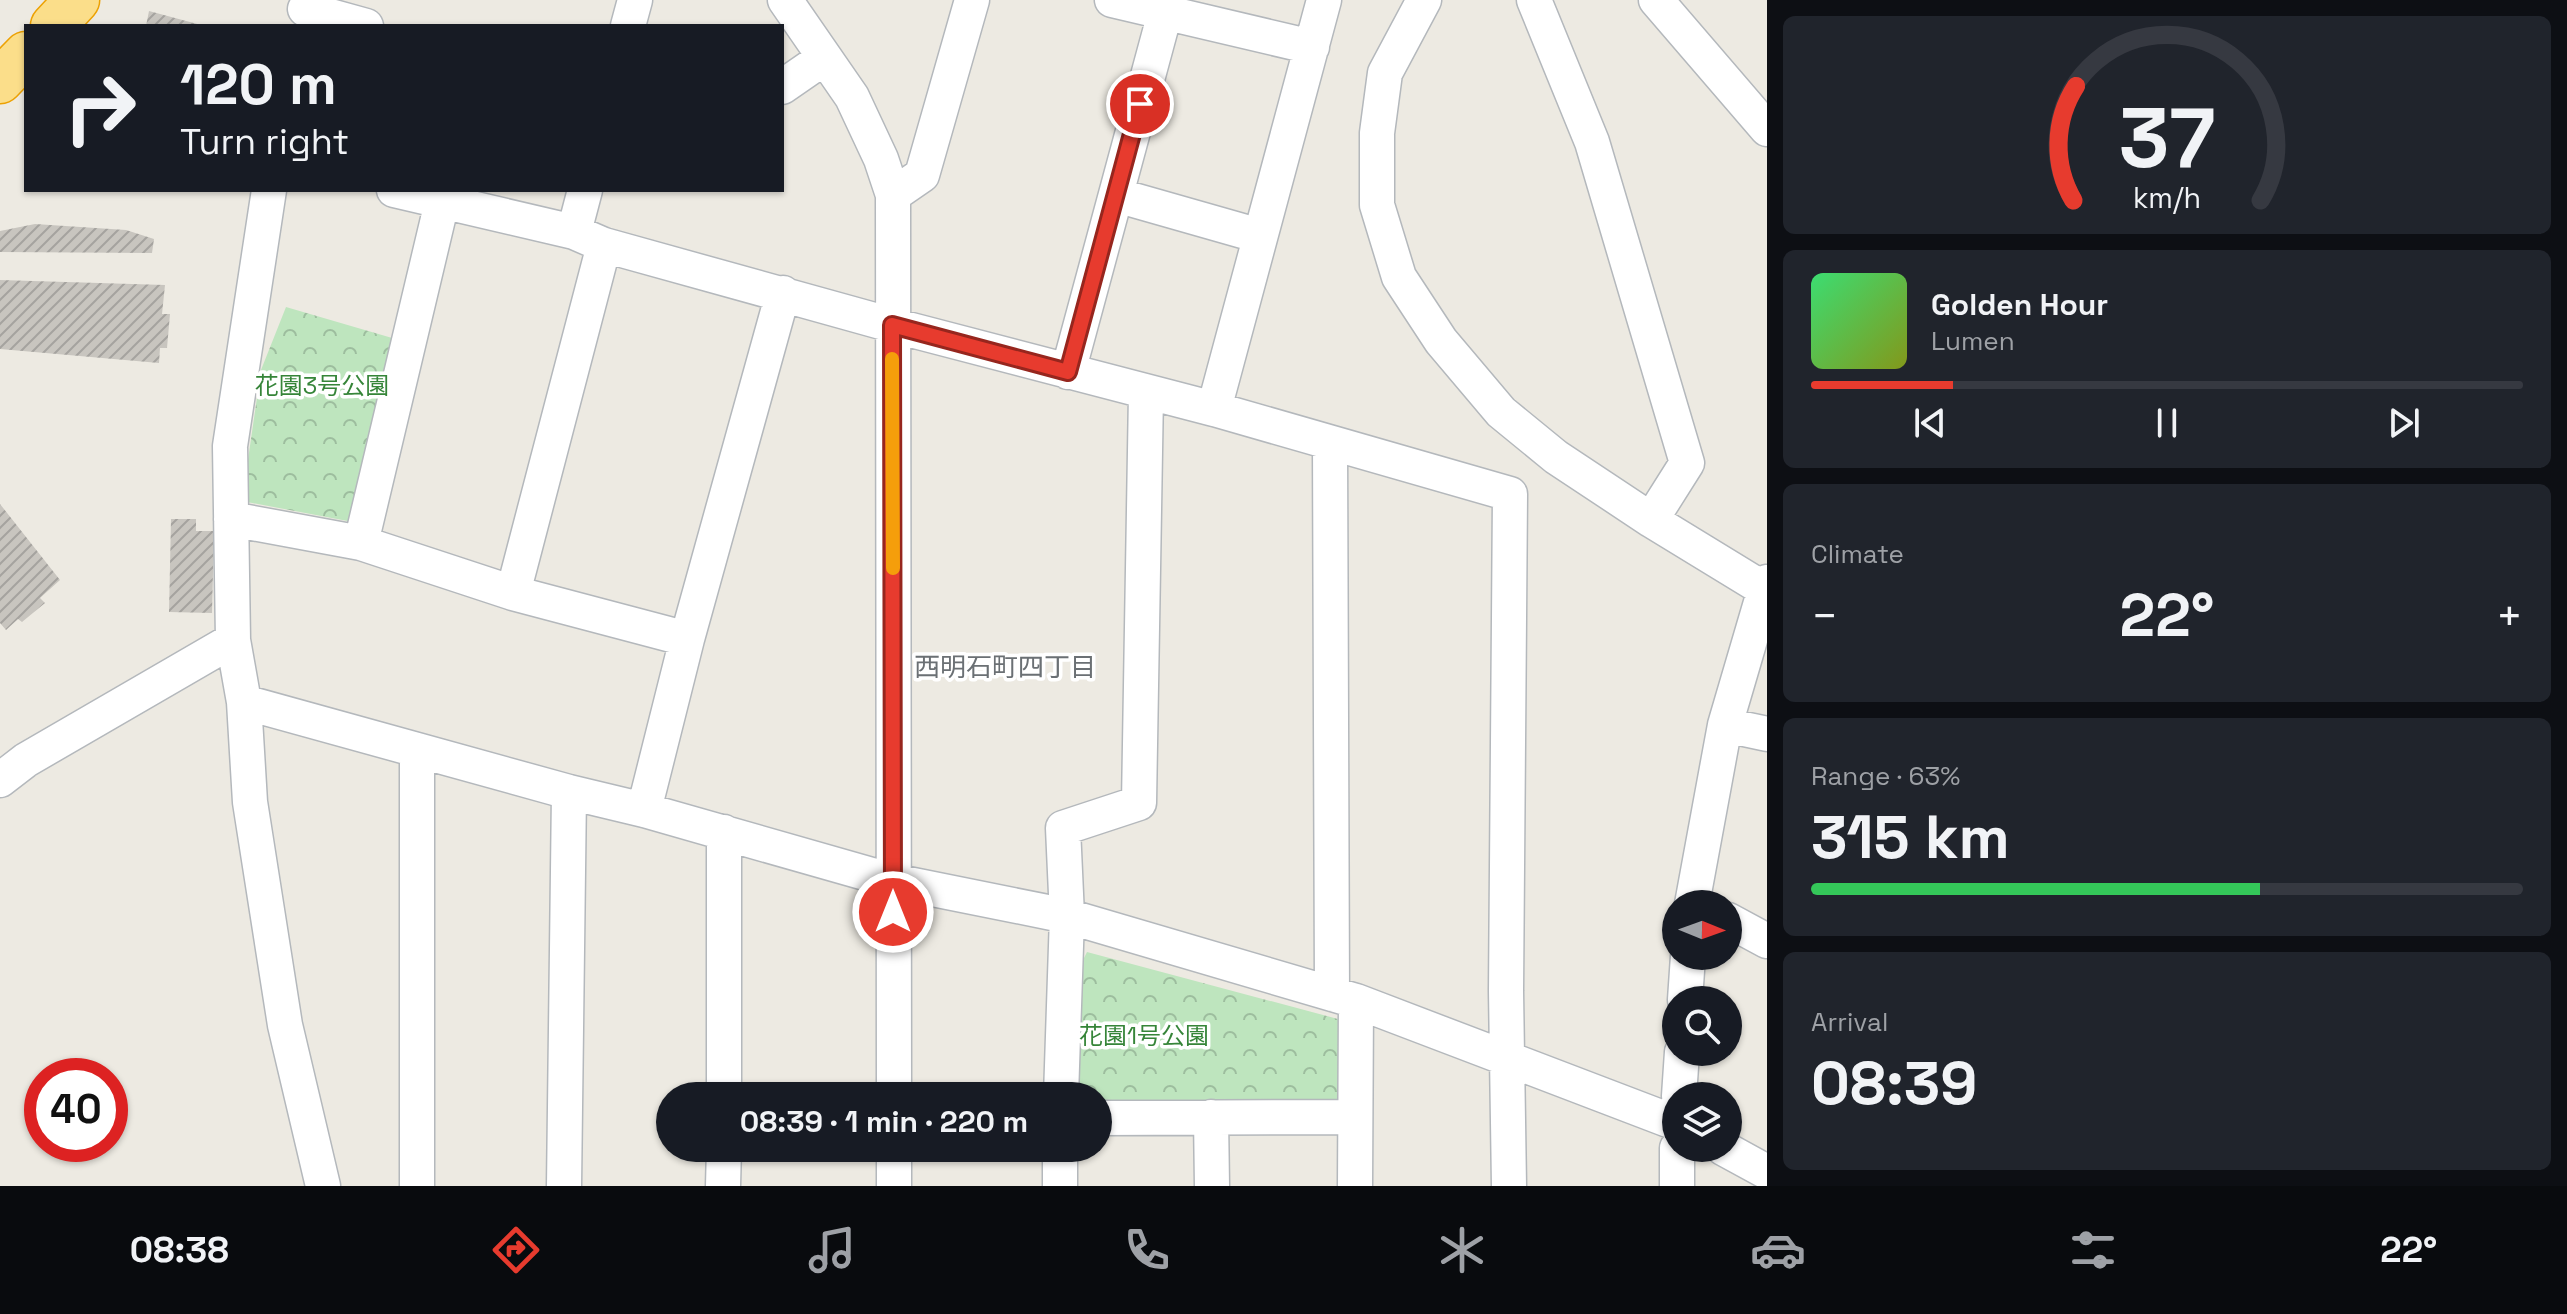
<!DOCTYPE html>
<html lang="en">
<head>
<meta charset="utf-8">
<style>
	:root { --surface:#171b24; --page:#20242c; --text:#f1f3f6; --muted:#9ea1a6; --line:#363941; --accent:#e73b2e }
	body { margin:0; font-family:"Space Grotesk","Noto Sans JP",sans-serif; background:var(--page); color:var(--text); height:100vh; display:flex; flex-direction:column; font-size:30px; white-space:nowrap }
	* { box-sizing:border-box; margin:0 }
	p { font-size:26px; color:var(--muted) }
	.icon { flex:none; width:44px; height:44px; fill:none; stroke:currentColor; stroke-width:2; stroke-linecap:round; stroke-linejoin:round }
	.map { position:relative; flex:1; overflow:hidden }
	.panel { display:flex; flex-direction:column; gap:16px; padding:16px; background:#0d0f14; width:800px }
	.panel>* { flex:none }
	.guide { position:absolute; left:24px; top:24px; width:760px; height:168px; border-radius:0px; box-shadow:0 2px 6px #0004; background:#171b24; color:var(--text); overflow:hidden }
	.needle { width:52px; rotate:91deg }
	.controls { position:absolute; left:1662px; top:890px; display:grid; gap:16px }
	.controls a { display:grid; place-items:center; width:80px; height:80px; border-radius:50%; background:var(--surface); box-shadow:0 2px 6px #0004; font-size:40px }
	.speed { position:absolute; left:24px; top:1058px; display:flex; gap:16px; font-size:40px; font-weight:700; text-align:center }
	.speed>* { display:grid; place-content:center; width:104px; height:104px; border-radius:50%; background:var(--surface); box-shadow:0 2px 6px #0004; line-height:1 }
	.speed .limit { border:12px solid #d22; background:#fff; color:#111 }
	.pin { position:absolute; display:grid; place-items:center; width:68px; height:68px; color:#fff; margin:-34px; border:4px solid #fff; border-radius:50%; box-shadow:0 2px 8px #0007 }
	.me { position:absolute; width:88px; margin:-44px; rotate:0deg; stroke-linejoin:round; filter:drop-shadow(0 0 6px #0008) }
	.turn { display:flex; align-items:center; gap:28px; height:168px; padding:0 24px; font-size:36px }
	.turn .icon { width:104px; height:104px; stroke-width:2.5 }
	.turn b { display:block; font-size:56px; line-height:68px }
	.big { font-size:60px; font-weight:600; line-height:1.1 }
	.panel .tile { flex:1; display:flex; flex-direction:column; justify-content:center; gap:12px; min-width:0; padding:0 28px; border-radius:12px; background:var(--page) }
	.panel .dial { align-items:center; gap:0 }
	.dial svg { height:208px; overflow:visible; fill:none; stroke:var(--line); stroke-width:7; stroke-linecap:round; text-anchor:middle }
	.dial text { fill:var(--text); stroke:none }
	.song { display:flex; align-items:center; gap:24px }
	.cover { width:96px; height:96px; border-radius:12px; background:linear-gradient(135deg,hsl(140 70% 55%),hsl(70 70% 35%)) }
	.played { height:8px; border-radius:4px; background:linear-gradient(90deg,var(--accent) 20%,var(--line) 20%) }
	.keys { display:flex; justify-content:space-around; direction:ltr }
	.heat { display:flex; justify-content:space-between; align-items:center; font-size:44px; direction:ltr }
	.charge { height:12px; border-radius:6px; background:linear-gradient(90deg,#34c759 63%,var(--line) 0) }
	.trip { position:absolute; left:656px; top:1082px; width:456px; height:80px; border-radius:40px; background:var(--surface); box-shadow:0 2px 6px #0004; font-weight:600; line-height:80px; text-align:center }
	.dock { display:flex; height:128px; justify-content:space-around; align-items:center; background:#090b0e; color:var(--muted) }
	.dock .icon { width:56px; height:56px }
	.dock .on { color:var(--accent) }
	.dock b { font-size:36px; color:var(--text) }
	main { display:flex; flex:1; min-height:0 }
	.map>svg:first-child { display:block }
	.forest { fill:url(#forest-crowns) }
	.building { fill:url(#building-hatch) }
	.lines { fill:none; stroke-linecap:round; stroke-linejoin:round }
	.minor-casing { stroke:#b4b8bc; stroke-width:37 }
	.highway-casing { stroke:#eca103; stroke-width:47 }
	.minor { stroke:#fff; stroke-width:34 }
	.highway { stroke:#fbde8a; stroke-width:44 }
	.route-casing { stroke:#96261e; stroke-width:20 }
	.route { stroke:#e73b2e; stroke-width:14 }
	.slow { stroke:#f59e0b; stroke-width:14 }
	.labels { text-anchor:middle; stroke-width:7; stroke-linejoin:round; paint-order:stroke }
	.park-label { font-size:24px; fill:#368539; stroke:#fff }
	.neighbourhood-label { font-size:26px; fill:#6b7074; stroke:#fff }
</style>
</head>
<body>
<main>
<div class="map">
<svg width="1767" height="1186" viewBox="0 0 1767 1186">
	<defs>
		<pattern id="forest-crowns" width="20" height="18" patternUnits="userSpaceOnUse" patternTransform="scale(2)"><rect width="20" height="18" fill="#bee5be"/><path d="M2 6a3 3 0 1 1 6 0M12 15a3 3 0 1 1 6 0" fill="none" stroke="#9dbd9e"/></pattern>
		<pattern id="building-hatch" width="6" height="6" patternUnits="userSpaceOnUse" patternTransform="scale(2)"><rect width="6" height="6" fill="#c8c5bf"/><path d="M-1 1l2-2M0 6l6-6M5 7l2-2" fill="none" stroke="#a5a39f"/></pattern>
	</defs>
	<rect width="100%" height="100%" fill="#edeae2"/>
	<path class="forest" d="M286,307L399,340L353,522L242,501L261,370Z
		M1087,952L1338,1019L1342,1106L1098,1101V1096H1074L1078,970Z"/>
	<path class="building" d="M149,11L201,25V26H146Z
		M35,224L126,230L154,239L152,253L0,252V231Z
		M0,280L165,285L162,314H170L167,348H160L159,363L0,349Z
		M0,504L60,580L40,598L45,603L22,622L18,619L6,630L0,623Z
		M171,519H196V531H214L212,613L169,612Z"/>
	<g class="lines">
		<defs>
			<path id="minor" d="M785,0L852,97L881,159L893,195L894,1096
				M1112,0L1312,47
				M1424,0L1385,73L1377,133V205L1399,277L1441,341L1501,412L1556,457L1651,520L1764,589
				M1534,0L1592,142L1687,463L1651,520
				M1656,0L1767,129
				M305,9L366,26
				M628,26L635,0
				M782,87L824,58
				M269,190L230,446L233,640L244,702L250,802L285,1025L323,1186
				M394,190L574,232L604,245L892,325L1214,409L1510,494L1506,991L1509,1186
				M893,195L922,175L972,0
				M1116,195L1260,236
				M574,232L585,190
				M1068,372L1165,13
				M1214,409L1324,0
				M1330,443L1332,994
				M231,519L361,543L513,593L687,639
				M361,543L442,202L437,190
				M513,593L604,245
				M244,702L569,792L644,810L893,881L1067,916L1356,1001L1676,1123
				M1725,725L1767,734
				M0,780L26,760L233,640
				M644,810L687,639L783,293
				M1692,904L1725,725L1767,582
				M1728,920L1767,941
				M1685,1000L1688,956
				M724,1096V832
				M1061,1096L1067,916L1063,828L1139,803L1146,393
				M1679,1096L1682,1052
				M1211,1117L1212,1186
				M1098,1118L1355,1117
				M894,1148V1186
				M1723,1148L1767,1172
				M417,1186V750
				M564,1186L569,792
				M723,1186L724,1148
				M1060,1186V1148
				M1355,1186L1356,1001
				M1677,1186V1148"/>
			<path id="highway" d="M53,26L77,0
				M0,81L26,54"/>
		</defs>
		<use href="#minor" class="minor-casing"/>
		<use href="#highway" class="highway-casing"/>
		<use href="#minor" class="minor"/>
		<use href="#highway" class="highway"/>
	</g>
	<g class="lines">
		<defs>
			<path id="route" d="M893,912L892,325L1068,372L1140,104"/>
		</defs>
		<use href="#route" class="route-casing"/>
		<use href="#route" class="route"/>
		<path class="slow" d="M892,359L893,568"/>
	</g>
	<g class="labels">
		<g class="park-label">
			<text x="322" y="394">花園3号公園</text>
			<text x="1144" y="1044">花園1号公園</text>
		</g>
		<g class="neighbourhood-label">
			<text x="1005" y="676">西明石町四丁目</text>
		</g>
	</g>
</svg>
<div class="controls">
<a><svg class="needle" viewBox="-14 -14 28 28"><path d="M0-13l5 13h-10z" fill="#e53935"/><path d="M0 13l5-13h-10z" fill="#9ea1a6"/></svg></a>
<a><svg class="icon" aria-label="search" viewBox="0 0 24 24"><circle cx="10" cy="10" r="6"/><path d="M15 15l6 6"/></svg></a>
<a><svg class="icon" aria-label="layers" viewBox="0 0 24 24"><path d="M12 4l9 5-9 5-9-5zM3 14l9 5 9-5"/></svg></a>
</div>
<div class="speed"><div class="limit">40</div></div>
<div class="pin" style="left:1140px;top:104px;background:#d93025"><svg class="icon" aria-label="arrive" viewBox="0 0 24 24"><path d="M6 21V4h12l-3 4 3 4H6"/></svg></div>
<svg class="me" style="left:893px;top:912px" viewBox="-20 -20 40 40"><circle r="17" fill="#e73b2e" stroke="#fff" stroke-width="3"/><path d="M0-11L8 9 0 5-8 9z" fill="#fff"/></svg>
<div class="trip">08:39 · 1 min · 220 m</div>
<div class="guide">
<div class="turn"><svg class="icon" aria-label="right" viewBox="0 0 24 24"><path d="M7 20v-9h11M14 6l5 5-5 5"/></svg><div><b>120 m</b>Turn right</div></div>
</div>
</div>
<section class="panel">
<div class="tile dial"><svg viewBox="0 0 100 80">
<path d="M14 69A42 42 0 1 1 86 69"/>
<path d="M14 69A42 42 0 0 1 15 25" stroke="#e73b2e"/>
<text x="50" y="56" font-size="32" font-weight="700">37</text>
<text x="50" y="72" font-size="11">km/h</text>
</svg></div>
<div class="tile">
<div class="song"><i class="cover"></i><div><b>Golden Hour</b><p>Lumen</p></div></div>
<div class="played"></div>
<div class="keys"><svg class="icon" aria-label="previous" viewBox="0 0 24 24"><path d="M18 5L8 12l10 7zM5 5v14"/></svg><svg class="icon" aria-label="pause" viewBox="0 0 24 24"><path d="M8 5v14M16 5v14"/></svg><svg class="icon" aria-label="next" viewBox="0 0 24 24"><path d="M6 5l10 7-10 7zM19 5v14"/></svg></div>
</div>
<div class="tile"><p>Climate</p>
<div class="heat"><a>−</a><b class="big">22°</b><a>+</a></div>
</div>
<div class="tile"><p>Range · 63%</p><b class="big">315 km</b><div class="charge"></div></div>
<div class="tile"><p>Arrival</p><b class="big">08:39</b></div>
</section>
</main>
<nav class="dock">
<b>08:38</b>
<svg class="icon on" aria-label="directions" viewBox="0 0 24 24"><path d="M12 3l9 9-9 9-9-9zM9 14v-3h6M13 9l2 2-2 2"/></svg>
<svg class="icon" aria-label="music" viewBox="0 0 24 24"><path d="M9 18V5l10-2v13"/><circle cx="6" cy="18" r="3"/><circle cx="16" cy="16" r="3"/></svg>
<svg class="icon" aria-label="phone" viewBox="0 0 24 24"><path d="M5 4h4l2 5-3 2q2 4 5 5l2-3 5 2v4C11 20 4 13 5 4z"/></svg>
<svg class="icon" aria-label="climate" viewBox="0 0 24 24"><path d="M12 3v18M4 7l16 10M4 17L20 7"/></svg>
<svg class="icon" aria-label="car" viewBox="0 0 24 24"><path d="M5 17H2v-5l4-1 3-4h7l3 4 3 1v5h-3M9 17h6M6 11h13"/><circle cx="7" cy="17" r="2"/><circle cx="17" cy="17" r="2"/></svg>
<svg class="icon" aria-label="filters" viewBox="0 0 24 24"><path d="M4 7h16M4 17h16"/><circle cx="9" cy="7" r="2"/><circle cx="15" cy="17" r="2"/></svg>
<b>22°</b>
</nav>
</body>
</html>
